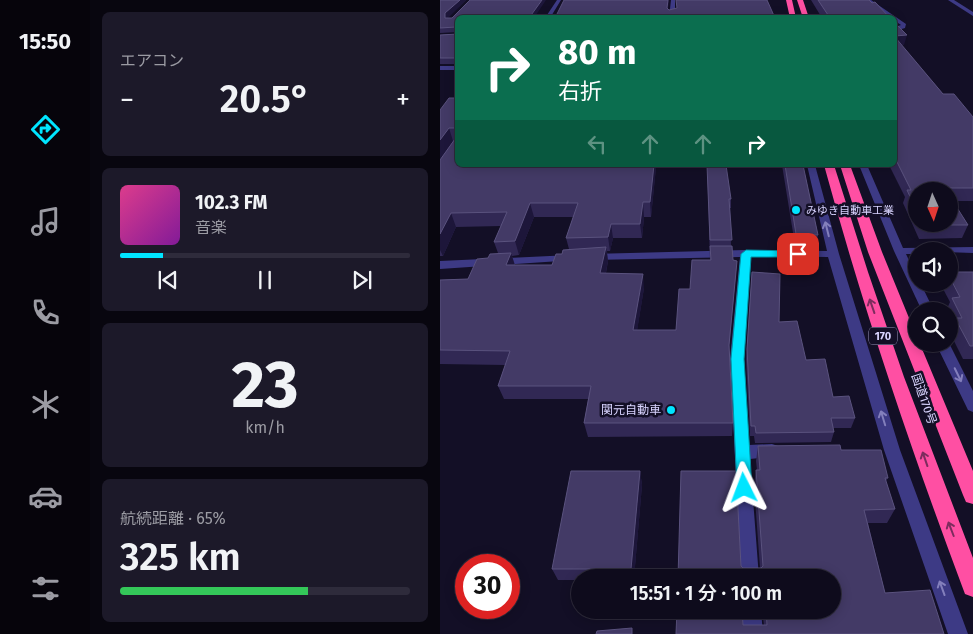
<!DOCTYPE html>
<html lang="ja">
<head>
<meta charset="utf-8">
<style>
	:root { --surface:#0e0b1c; --page:#1c1929; --text:#f1f3f6; --muted:#9b9ba3; --line:#2e2b3b; --accent:#00e5ff }
	body { margin:0; font-family:"Fira Sans","Noto Sans JP",sans-serif; background:var(--page); color:var(--text); height:100vh; display:flex; flex-direction:column; font-size:19px; white-space:nowrap }
	* { box-sizing:border-box; margin:0 }
	p { font-size:16px; color:var(--muted) }
	.icon { flex:none; width:28px; height:28px; fill:none; stroke:currentColor; stroke-width:2; stroke-linecap:round; stroke-linejoin:round }
	.map { position:relative; flex:1; overflow:hidden }
	.details { display:flex; flex-direction:column; gap:12px; padding:12px; background:#08060f; width:350px }
	.details>* { flex:none }
	.banner { position:absolute; left:15px; top:15px; width:442px; height:152px; border-radius:8px; box-shadow:0 2px 12px #0003,0 0 0 1px var(--line); background:#0b6e4f; color:#fff; overflow:hidden }
	.needle { width:32px; rotate:177deg }
	.controls { position:absolute; left:468px; top:182px; display:grid; gap:10px }
	.controls a { display:grid; place-items:center; width:50px; height:50px; border-radius:50%; background:var(--surface); box-shadow:0 2px 12px #0003,0 0 0 1px var(--line); font-size:25px }
	.speed { position:absolute; left:15px; top:554px; display:flex; gap:10px; font-size:25px; font-weight:700; text-align:center }
	.speed>* { display:grid; place-content:center; width:65px; height:65px; border-radius:50%; background:var(--surface); box-shadow:0 2px 12px #0003,0 0 0 1px var(--line); line-height:1 }
	.speed .limit { border:8px solid #d22; background:#fff; color:#111 }
	.pin { position:absolute; display:grid; place-items:center; width:42px; height:42px; color:#fff; margin:-21px; border-radius:10px; box-shadow:0 2px 8px #0006 }
	.me { position:absolute; width:55px; margin:-28px; rotate:357deg; stroke-linejoin:round; filter:drop-shadow(0 0 4px #0008) }
	.turn { display:flex; align-items:center; gap:18px; height:105px; padding:0 20px; font-size:22px }
	.turn .icon { width:65px; height:65px; stroke-width:2.5 }
	.turn b { display:block; font-size:35px; line-height:42px }
	.lanes { display:flex; align-items:center; height:48px; padding:0 20px; background:#0003; justify-content:center; gap:25px; direction:ltr }
	.lanes .off { opacity:.35 }
	.big { font-size:38px; font-weight:600; line-height:1.1 }
	.details .tile { flex:1; display:flex; flex-direction:column; justify-content:center; gap:8px; min-width:0; padding:0 18px; border-radius:8px; background:var(--page) }
	.details .dial { align-items:center; gap:0 }
	.dial b { font-size:65px; line-height:1 }
	.song { display:flex; align-items:center; gap:15px }
	.cover { width:60px; height:60px; border-radius:8px; background:linear-gradient(135deg,hsl(330 70% 55%),hsl(290 70% 35%)) }
	.played { height:5px; border-radius:2px; background:linear-gradient(90deg,var(--accent) 15%,var(--line) 15%) }
	.keys { display:flex; justify-content:space-around; direction:ltr }
	.heat { display:flex; justify-content:space-between; align-items:center; font-size:28px; direction:ltr }
	.charge { height:8px; border-radius:4px; background:linear-gradient(90deg,#34c759 65%,var(--line) 0) }
	.trip { position:absolute; left:131px; top:569px; width:270px; height:50px; border-radius:25px; background:var(--surface); box-shadow:0 2px 12px #0003,0 0 0 1px var(--line); font-weight:600; line-height:50px; text-align:center }
	main { display:flex; flex:1; min-height:0 }
	.dock { display:flex; flex-direction:column; width:90px; justify-content:space-around; align-items:center; background:#06040b; color:var(--muted) }
	.dock .icon { width:35px; height:35px }
	.dock .current { color:var(--accent) }
	.dock b { font-size:22px; color:var(--text) }
	.map>svg:first-child { display:block }
	.lines { fill:none; stroke-linecap:round; stroke-linejoin:round }
	.minor { fill:#3d3a85; fill-rule:evenodd }
	.highway { fill:#ff4fa3; fill-rule:evenodd }
	.wall { fill:#312854; fill-rule:evenodd }
	.shaded-wall { fill:#1d163a }
	.building { fill:#433a66; stroke:#5a527e }
	.oneway { stroke:#837fbc }
	.oneway2 { stroke:#7d2c5e }
	.route { fill:#00e5ff; stroke:#0095a6 }
	.poi-dot { fill:#00e5ff; stroke:#130f26; stroke-width:2 }
	.labels { text-anchor:middle; stroke-width:5; stroke-linejoin:round; paint-order:stroke }
	.far-poi-label { font-size:11px; fill:#d9d4ff; stroke:#130f26; text-anchor:start }
	.shield { fill:#130f26; stroke:#9e99be; stroke-width:1 }
	.shield-label { font-size:11px; font-weight:bold; fill:#d9d4ff }
	.street-label { font-size:12px; fill:#d9d4ff; stroke:#130f26 }
	.poi-label { font-size:12px; fill:#d9d4ff; stroke:#130f26; text-anchor:end }
</style>
</head>
<body>
<main>
<nav class="dock">
<b>15:50</b>
<svg class="icon current" aria-label="directions" viewBox="0 0 24 24"><path d="M12 3l9 9-9 9-9-9zM9 14v-3h6M13 9l2 2-2 2"/></svg>
<svg class="icon" aria-label="music" viewBox="0 0 24 24"><path d="M9 18V5l10-2v13"/><circle cx="6" cy="18" r="3"/><circle cx="16" cy="16" r="3"/></svg>
<svg class="icon" aria-label="phone" viewBox="0 0 24 24"><path d="M5 4h4l2 5-3 2q2 4 5 5l2-3 5 2v4C11 20 4 13 5 4z"/></svg>
<svg class="icon" aria-label="climate" viewBox="0 0 24 24"><path d="M12 3v18M4 7l16 10M4 17L20 7"/></svg>
<svg class="icon" aria-label="car" viewBox="0 0 24 24"><path d="M5 17H2v-5l4-1 3-4h7l3 4 3 1v5h-3M9 17h6M6 11h13"/><circle cx="7" cy="17" r="2"/><circle cx="17" cy="17" r="2"/></svg>
<svg class="icon" aria-label="filters" viewBox="0 0 24 24"><path d="M4 7h16M4 17h16"/><circle cx="9" cy="7" r="2"/><circle cx="15" cy="17" r="2"/></svg>
</nav>
<section class="details">
<div class="tile"><p>エアコン</p>
<div class="heat"><a>−</a><b class="big">20.5°</b><a>+</a></div>
</div>
<div class="tile">
<div class="song"><i class="cover"></i><div><b>102.3 FM</b><p>音楽</p></div></div>
<div class="played"></div>
<div class="keys"><svg class="icon" aria-label="previous" viewBox="0 0 24 24"><path d="M18 5L8 12l10 7zM5 5v14"/></svg><svg class="icon" aria-label="pause" viewBox="0 0 24 24"><path d="M8 5v14M16 5v14"/></svg><svg class="icon" aria-label="next" viewBox="0 0 24 24"><path d="M6 5l10 7-10 7zM19 5v14"/></svg></div>
</div>
<div class="tile dial"><b>23</b><p>km/h</p></div>
<div class="tile"><p>航続距離 · 65%</p><b class="big">325 km</b><div class="charge"></div></div>
</section>
<div class="map">
<svg width="533" height="634" viewBox="0 0 533 634">
	<rect width="100%" height="100%" fill="#130f26"/>
	<g class="lines">
		<path class="minor" d="M117,0H121L110,18H105Z
			M231,0H235V18H229Z
			M426,0H431L466,24L465,28L455,31V27L461,25L455,21V18H448Z
			M508,0H514L533,12V16Z
			M0,66H18V70H0Z
			M367,165H375L399,254L460,450L528,634H508L444,450L388,257L311,256L304,359L309,445L332,444L338,446L340,451L338,456L310,459L319,578H301L290,359L300,257L151,260L145,257L151,254L306,250L387,251Z
			M419,165H427L463,248L533,247V253L476,251V254H466L476,275V284H481L494,311H482L454,251Z
			M131,255L135,256L137,258L135,260L0,269V261Z
			M509,343L533,391V412L528,410L496,344Z
			M301,610H321L323,634H303Z"/>
		<path class="highway" d="M346,0H352L356,18H350Z
			M357,0H363L369,18H363Z
			M384,165H394L428,272L464,377L533,558V597L525,594L522,586C470,447 423,308 384,165Z
			M400,165H410L442,252L476,335V344H480L533,471V504L526,502L523,495L428,252Z"/>
	</g>
	<path class="wall" d="M0,0H26L7,18H18V32L0,33Z
		M371,0H429L450,18H382Z
		M455,23L464,45H461L503,94L533,117V201H513L528,225L522,238L479,239L463,203L465,197L449,165H455ZM476,191H509V224H476Z
		M18,34V64H0V35Z
		M18,98V165H256V166L216,167L211,217H204L202,238H173L170,251H167L168,261L166,273L204,288L197,330H236L250,289L270,260L267,165L291,199V208H290L291,246L293,260L297,261L289,350L293,423L292,436L148,437L144,423L148,399H64L58,386L65,365L0,364V280L28,279L48,258L58,253L54,242L61,226L16,227L3,256H0V110ZM94,217H133L126,238L129,249L122,254L112,265H75L72,256L79,255Z
		M342,165H363L378,235L376,245H355Z
		M312,272L339,322L393,397L415,418L411,428H393L394,432L391,442L315,443L314,436H310L306,359Z
		M509,272H533V359H523L509,331L512,324L509,317V311H506L510,302L501,285L502,284H509Z
		M318,446L401,450L448,478L446,481L455,509L447,523H428L445,593L504,634L303,625H324L322,610H392L238,578L301,566L303,568H320L314,485L316,470H317L316,461Z
		M200,471L202,485L194,578H140V580H118L112,569Z"/>
	<path class="shaded-wall" d="M20,0H26L7,19L5,18V13Z
		M102,0H106L94,18H89Z
		M228,0H229L227,18V8Z
		M467,35L464,45L455,46V36Z
		M9,128L13,141L0,161V140Z
		M214,165H215L216,167L211,217L210,202Z
		M203,202L204,217L202,238L200,224Z
		M90,203L94,217L79,255L75,241Z
		M11,213L16,227L3,256L0,250V234Z
		M171,224L173,238L170,251L168,237Z
		M166,247L168,261L163,287L160,273Z
		M71,253L75,266L66,265Z
		M297,261L296,274L288,359L289,345Z
		M203,274L204,288L195,344L193,330Z
		M200,471L202,485L194,578H193L191,569Z"/>
	<path class="building" d="M0,0H20L5,13V18H12L30,0H102L89,18H18V28L16,27L0,28Z
		M124,0H228L227,8L229,10L237,8L236,0H327L335,18H115Z
		M378,0H429L432,3L435,2L450,18H390Z
		M455,23L467,35L455,36Z
		M18,34V58H0V35Z
		M455,37L503,94H514L533,117V188H504L507,191H476V210L467,190H471L455,158Z
		M9,98H18V165H214L210,202H203L200,224H171L168,237L126,238L138,203H90L75,241L54,242L67,212L11,213L0,234V160L15,139V128H9L0,140V110Z
		M267,165H286L291,199H289L292,240H270Z
		M345,165H363L378,235L356,234Z
		M509,195L528,225H484L483,224H509Z
		M270,246H292L293,260L297,261L289,345L293,423H144L151,386H58L70,351L0,350V280L28,279L37,259L48,258L50,254L71,253L66,265H112L116,254H122L123,250L166,247L160,273L203,274L193,330H236L239,289H250L252,260H271Z
		M312,272L340,274L339,322L357,321L366,360L385,359L393,397L409,396L415,418H391L394,432L316,433L315,426H311L307,349Z
		M509,272H533V346H530L515,318H522L512,298L520,297L509,276Z
		M400,445L401,450H441L448,478H445L455,509L424,510L445,593L490,590L504,634H236L237,610H302L303,625H327L326,610H392V578H238L241,471H296L301,566L303,568H321L323,566L316,470H320L318,446Z
		M131,471H200L191,569H112Z
		M192,628V634H156L157,631Z"/>
	<defs><path id="oneway-shaft" d="M-6 0H5M1.5-3L5.5 0L1.5 3" fill="none" stroke-width="1.6" stroke-linecap="round" stroke-linejoin="round" transform="scale(1.25)"/></defs>
	<g class="oneway">
		<use href="#oneway-shaft" transform="translate(387 229) rotate(-104)"/>
		<use href="#oneway-shaft" transform="translate(518 375) rotate(64)"/>
		<use href="#oneway-shaft" transform="translate(443 418) rotate(-107)"/>
		<use href="#oneway-shaft" transform="translate(502 588) rotate(-110)"/>
	</g>
	<g class="oneway2">
		<use href="#oneway-shaft" transform="translate(432 306) rotate(-109)"/>
		<use href="#oneway-shaft" transform="translate(485 459) rotate(-109)"/>
		<use href="#oneway-shaft" transform="translate(511 529) rotate(-111)"/>
	</g>
	<path class="route" d="M306,250L358,251L364,254L358,257H311L304,359L312,488L310,493L304,495L299,493L297,488L291,359L301,254Z"/>
	<g class="poi-dot">
		<circle cx="356" cy="210" r="5"/>
		<circle cx="231" cy="410" r="5"/>
	</g>
	<g class="labels">
		<g class="far-poi-label">
			<text x="366" y="214">みゆき自動車工業</text>
		</g>
		<rect class="shield" x="429" y="327.5" width="28" height="17" rx="4"/>
		<g class="shield-label">
			<text x="443" y="340">170</text>
		</g>
		<g class="street-label">
			<text transform="translate(484 399) rotate(71)" y="4">国道170号</text>
		</g>
		<g class="poi-label">
			<text x="221" y="414">関元自動車</text>
		</g>
	</g>
</svg>
<div class="controls">
<a><svg class="needle" viewBox="-14 -14 28 28"><path d="M0-13l5 13h-10z" fill="#e53935"/><path d="M0 13l5-13h-10z" fill="#9b9ba3"/></svg></a>
<a><svg class="icon" aria-label="sound" viewBox="0 0 24 24"><path d="M4 9h4l5-4v14l-5-4H4zM17 9q2 3 0 6"/></svg></a>
<a><svg class="icon" aria-label="search" viewBox="0 0 24 24"><circle cx="10" cy="10" r="6"/><path d="M15 15l6 6"/></svg></a>
</div>
<div class="speed"><div class="limit">30</div></div>
<div class="pin" style="left:358px;top:254px;background:#d93025"><svg class="icon" aria-label="arrive" viewBox="0 0 24 24"><path d="M6 21V4h12l-3 4 3 4H6"/></svg></div>
<svg class="me" style="left:304px;top:488px" viewBox="-20 -20 40 40"><path d="M0-17L14 15 0 8-14 15z" fill="#00e5ff" stroke="#fff" stroke-width="4"/></svg>
<div class="trip">15:51 · 1 分 · 100 m</div>
<div class="banner">
<div class="turn"><svg class="icon" aria-label="right" viewBox="0 0 24 24"><path d="M7 20v-9h11M14 6l5 5-5 5"/></svg><div><b>80 m</b>右折</div></div>
<div class="lanes"><svg class="icon off" aria-label="left" viewBox="0 0 24 24"><path d="M17 20v-9H6M10 6l-5 5 5 5"/></svg><svg class="icon off" aria-label="ahead" viewBox="0 0 24 24"><path d="M12 20V5M6 11l6-6 6 6"/></svg><svg class="icon off" aria-label="ahead" viewBox="0 0 24 24"><path d="M12 20V5M6 11l6-6 6 6"/></svg><svg class="icon" aria-label="right" viewBox="0 0 24 24"><path d="M7 20v-9h11M14 6l5 5-5 5"/></svg></div>
</div>
</div>
</main>
</body>
</html>
